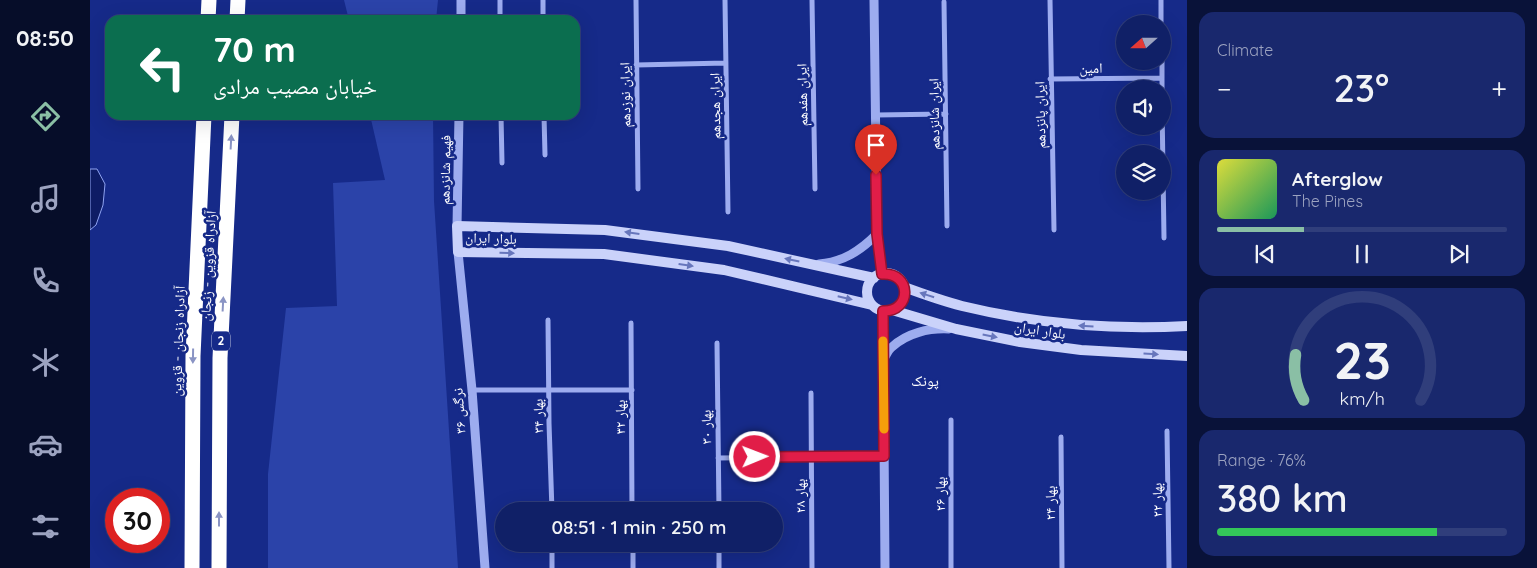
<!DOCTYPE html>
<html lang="en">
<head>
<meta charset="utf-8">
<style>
	:root { --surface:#102067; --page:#19286d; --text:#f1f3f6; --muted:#9ca3c0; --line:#303e7b; --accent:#8abfa5 }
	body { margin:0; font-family:Quicksand,"Noto Naskh Arabic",sans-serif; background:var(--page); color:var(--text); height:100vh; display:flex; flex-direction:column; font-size:19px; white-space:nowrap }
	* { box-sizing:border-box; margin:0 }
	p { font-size:16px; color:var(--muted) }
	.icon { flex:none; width:28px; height:28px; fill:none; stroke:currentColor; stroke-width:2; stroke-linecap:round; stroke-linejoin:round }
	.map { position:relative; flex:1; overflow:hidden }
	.drawer { display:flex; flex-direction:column; gap:12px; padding:12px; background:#091239; width:350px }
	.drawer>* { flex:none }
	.banner { position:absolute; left:15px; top:15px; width:475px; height:105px; border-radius:15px; box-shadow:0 5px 20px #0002,0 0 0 1px var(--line); background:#0b6e4f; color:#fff; overflow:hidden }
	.needle { width:32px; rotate:249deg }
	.tools { position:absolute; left:1026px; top:15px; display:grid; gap:10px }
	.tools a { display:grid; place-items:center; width:55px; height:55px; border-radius:50%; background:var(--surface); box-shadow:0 5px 20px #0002,0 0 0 1px var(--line); font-size:25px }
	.speed { position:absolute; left:15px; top:488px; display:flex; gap:10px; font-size:25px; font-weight:700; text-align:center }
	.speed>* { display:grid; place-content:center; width:65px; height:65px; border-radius:50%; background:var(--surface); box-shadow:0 5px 20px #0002,0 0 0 1px var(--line); line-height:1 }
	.speed .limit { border:8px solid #d22; background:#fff; color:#111 }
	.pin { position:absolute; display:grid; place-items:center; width:42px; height:42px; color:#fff; margin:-51px -21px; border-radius:50% 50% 50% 0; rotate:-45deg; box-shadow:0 0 5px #0007 }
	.pin .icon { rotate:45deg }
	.me { position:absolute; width:55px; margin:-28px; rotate:89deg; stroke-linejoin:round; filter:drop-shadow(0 0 4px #0008) }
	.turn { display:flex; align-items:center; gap:18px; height:105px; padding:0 25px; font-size:22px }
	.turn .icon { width:65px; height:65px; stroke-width:2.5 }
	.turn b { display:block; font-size:35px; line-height:42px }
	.big { font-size:38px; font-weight:600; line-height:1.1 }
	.drawer .widget { flex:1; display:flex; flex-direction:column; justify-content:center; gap:8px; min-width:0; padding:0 18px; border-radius:15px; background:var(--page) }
	.drawer .dial { align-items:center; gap:0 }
	.dial svg { height:130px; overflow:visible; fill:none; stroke:var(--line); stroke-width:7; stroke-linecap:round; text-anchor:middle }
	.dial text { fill:var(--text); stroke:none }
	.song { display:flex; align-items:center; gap:15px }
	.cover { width:60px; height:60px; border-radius:8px; background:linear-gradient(135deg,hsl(60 70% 55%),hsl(150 70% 35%)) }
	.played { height:5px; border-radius:2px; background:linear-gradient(90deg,var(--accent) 30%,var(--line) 30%) }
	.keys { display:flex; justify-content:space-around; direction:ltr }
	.heat { display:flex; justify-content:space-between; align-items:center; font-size:28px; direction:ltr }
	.charge { height:8px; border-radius:4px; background:linear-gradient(90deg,#34c759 76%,var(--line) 0) }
	.trip { position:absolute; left:405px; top:502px; width:288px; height:50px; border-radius:25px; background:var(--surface); box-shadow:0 5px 20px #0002,0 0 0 1px var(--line); font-weight:600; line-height:50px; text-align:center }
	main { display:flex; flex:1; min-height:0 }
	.tab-bar { display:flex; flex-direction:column; width:90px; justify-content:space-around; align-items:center; background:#060d29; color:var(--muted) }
	.tab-bar .icon { width:35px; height:35px }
	.tab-bar .current { color:var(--accent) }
	.tab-bar b { font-size:22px; color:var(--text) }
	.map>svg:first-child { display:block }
	.green { fill:#2b43a9 }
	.water { fill:#0e1c65; stroke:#8fa3f1 }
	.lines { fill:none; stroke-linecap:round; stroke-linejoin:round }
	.minor { stroke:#9dacef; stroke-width:5 }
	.tertiary { stroke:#9dacef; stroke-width:9 }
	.secondary { stroke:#cad2fa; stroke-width:10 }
	.motorway { stroke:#fff; stroke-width:15 }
	.oneway { fill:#8a94c4 }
	.oneway2 { fill:#6776bc }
	.route-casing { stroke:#92132f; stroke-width:12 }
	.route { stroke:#e11d48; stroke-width:9 }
	.slow { stroke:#f59e0b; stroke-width:9 }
	.labels { text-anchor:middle; stroke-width:5; stroke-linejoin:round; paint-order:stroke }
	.shield { fill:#162a89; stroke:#b9bfdc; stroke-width:1 }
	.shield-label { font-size:12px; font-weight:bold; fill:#fff }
	.street-label { font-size:14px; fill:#fff; stroke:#162a89 }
	.neighbourhood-label { font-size:15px; fill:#fff; stroke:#162a89 }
</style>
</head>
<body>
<main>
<nav class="tab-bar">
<b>08:50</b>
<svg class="icon current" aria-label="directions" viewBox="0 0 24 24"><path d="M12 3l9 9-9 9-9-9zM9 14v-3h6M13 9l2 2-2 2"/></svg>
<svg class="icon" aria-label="music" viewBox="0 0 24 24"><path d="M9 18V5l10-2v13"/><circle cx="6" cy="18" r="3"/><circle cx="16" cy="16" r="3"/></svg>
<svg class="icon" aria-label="phone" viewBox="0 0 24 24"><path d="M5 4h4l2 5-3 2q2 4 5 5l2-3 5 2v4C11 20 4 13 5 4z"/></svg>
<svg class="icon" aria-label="climate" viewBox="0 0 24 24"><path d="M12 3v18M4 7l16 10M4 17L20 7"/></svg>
<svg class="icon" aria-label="car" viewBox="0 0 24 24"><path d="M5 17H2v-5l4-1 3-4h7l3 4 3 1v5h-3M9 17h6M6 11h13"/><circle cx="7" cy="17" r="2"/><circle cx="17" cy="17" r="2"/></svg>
<svg class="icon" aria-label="filters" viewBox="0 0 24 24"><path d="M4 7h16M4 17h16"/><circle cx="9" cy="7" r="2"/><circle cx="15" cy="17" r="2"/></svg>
</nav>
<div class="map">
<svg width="1097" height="568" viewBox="0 0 1097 568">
	<rect width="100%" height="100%" fill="#162a89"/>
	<path class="green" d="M254,0H348L346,20H259Z
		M280,115H343L344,201L368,568H178V474L196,308L247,306L243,183L295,180Z"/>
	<path class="water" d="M0,169H7L15,184L13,205L6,225L0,230Z"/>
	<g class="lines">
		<path class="minor" d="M410,0V20
			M453,0V20
			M546,0L548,189
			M635,0L638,212
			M722,0L725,189
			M960,0L964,230
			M1071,0V24
			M854,2L857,226
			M1072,61V89
			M546,65L636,63
			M960,79L1072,78
			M1072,105L1074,238
			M411,115L412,163
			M454,115L455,155
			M786,115L856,114
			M458,320L459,423L462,511
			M541,323L542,511
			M627,343L629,511
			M382,390H542
			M721,393L722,568
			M1077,431L1079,568
			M971,437L972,568
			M628,458L794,456
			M462,544V568
			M543,544V568
			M629,544V568
			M861,568V420"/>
		<path class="tertiary" d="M784,0L787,234L792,274
			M371,20V0
			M367,226L369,115
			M368,252L382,390L395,568
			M729,264C753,262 770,251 787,234
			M793,311L795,568
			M793,360C796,356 798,350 802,347C817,333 839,328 859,329"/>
		<path class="secondary" d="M777 292a19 19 0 1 1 38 0a19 19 0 1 1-38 0Z
			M814,287C833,294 853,301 872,306C946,324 1021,330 1097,326
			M782,305L634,270L514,254L368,252L367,226L515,230L638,246L784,278
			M802,310L866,329L930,342L991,350L1097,356"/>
		<path class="motorway" d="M118,20L119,0
			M147,20L148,0
			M102,568L103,356L114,115
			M129,568L130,358L142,115"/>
	</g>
	<defs><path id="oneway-solid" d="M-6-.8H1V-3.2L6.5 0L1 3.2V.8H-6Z" transform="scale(1.25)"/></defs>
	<g class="oneway">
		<use href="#oneway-solid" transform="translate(141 142) rotate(-87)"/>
		<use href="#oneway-solid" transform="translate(133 304) rotate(-87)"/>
		<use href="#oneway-solid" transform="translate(103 356) rotate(91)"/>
		<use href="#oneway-solid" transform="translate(129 519) rotate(-90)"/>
	</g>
	<g class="oneway2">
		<use href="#oneway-solid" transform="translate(542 233) rotate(-172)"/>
		<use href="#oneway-solid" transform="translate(417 253) rotate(1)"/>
		<use href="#oneway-solid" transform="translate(702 260) rotate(-168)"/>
		<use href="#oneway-solid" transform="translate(596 265) rotate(8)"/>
		<use href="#oneway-solid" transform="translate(837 295) rotate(-162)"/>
		<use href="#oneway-solid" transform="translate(755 298) rotate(13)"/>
		<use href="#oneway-solid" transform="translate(996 326) rotate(-176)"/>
		<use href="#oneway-solid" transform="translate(900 336) rotate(11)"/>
		<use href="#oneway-solid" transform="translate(1061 354) rotate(4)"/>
	</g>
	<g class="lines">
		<defs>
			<path id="route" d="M665,457L794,456L793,311C822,312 822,272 792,274L787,234L786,175"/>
		</defs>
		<use href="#route" class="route-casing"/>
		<use href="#route" class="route"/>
		<path class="slow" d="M793,341L794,429"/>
	</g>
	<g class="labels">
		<rect class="shield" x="122" y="331.5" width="18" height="19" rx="4"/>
		<g class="shield-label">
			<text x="131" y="345">2</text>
		</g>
		<g class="street-label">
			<text transform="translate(1001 68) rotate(-1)" y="5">امین</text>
			<text transform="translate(535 95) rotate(-91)" y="5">ایران نوزدهم</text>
			<text transform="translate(712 95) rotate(-91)" y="5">ایران هفدهم</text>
			<text transform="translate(625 106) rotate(-91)" y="5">ایران هجدهم</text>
			<text transform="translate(844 114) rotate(-91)" y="5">ایران شانزدهم</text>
			<text transform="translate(950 115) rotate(-91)" y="5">ایران پانزدهم</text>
			<text transform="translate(355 170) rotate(-89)" y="5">فهیم شانزدهم</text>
			<text transform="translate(401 238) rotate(2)" y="5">بلوار ایران</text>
			<text transform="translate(118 266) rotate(-87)" y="5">آزادراه قزوین - زنجان</text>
			<text transform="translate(950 330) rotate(9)" y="5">بلوار ایران</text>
			<text transform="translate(88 341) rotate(-88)" y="5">آزادراه زنجان - قزوین</text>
			<text transform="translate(369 411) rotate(-94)" y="5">نرگس ۳۶</text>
			<text transform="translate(448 416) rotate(-91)" y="5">بهار ۳۴</text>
			<text transform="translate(530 417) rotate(-90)" y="5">بهار ۳۲</text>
			<text transform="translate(616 427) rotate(-91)" y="5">بهار ۳۰</text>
			<text transform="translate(850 494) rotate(-90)" y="5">بهار ۲۶</text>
			<text transform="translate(710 496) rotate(-90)" y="5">بهار ۲۸</text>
			<text transform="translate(1067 500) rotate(-91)" y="5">بهار ۲۲</text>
			<text transform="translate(960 503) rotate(-90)" y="5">بهار ۲۴</text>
		</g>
		<g class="neighbourhood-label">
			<text x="835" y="386">پونک</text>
		</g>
	</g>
</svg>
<div class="tools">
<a><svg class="needle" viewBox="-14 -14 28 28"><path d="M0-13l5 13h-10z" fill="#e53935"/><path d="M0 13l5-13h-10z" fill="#9ca3c0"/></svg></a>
<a><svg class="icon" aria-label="sound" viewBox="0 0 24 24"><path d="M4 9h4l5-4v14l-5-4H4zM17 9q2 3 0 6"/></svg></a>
<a><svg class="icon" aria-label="layers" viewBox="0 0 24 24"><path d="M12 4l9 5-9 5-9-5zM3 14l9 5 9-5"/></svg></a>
</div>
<div class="speed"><div class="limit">30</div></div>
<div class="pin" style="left:786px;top:175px;background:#d93025"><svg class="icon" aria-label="arrive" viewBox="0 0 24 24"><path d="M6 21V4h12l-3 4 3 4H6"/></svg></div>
<svg class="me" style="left:665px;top:457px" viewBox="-20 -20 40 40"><circle r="17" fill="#e11d48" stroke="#fff" stroke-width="3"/><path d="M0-11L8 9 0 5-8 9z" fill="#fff"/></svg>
<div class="trip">08:51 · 1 min · 250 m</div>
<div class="banner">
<div class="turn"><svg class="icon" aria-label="left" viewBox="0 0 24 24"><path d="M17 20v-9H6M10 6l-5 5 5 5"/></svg><div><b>70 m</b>خیابان مصیب مرادی</div></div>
</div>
</div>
<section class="drawer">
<div class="widget"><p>Climate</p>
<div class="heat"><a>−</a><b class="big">23°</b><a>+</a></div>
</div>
<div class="widget">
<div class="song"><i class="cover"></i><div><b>Afterglow</b><p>The Pines</p></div></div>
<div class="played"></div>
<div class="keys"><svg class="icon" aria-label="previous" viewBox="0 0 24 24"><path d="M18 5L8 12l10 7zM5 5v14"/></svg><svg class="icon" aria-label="pause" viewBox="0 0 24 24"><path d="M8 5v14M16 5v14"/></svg><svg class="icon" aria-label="next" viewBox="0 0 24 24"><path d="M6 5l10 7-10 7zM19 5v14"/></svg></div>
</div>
<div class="widget dial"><svg viewBox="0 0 100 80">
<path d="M14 69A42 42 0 1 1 86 69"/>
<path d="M14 69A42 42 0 0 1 9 41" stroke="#8abfa5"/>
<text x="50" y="56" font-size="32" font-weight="700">23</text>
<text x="50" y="72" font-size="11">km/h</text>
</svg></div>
<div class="widget"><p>Range · 76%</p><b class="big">380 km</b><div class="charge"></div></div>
</section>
</main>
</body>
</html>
